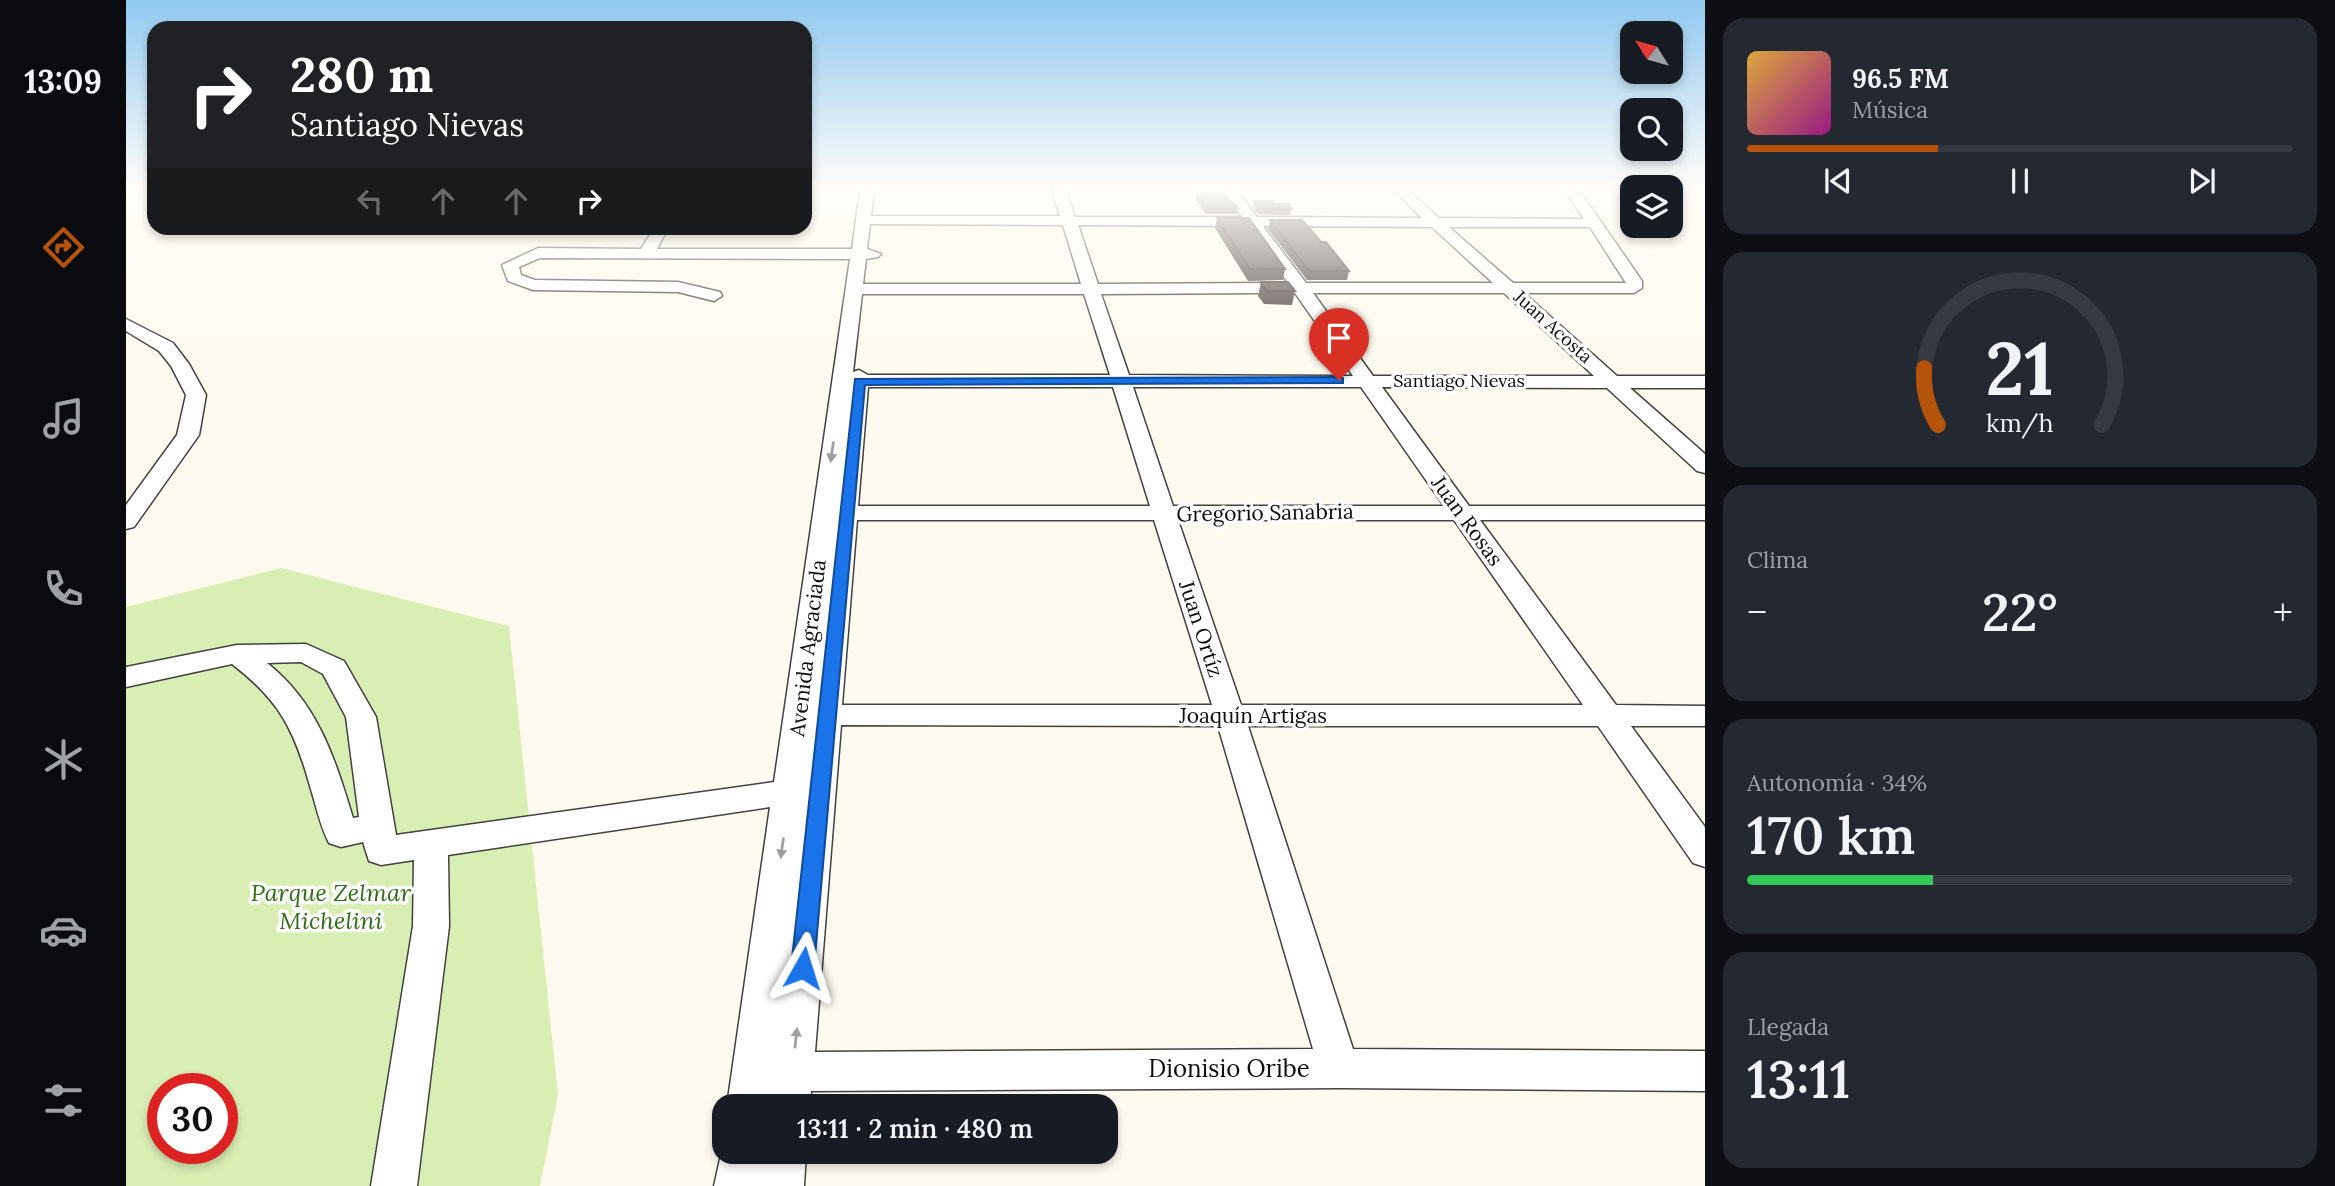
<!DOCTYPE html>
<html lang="es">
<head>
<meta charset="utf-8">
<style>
	:root { --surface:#171b24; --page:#242831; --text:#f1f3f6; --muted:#9ea1a6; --line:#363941; --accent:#b45309 }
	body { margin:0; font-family:Lora,serif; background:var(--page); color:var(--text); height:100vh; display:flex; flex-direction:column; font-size:26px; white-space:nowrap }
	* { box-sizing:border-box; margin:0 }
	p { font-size:23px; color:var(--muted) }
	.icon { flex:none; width:38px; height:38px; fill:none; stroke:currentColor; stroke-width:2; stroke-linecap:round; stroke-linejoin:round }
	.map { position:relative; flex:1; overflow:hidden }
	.drawer { display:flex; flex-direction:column; gap:18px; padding:18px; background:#0d0f14; width:630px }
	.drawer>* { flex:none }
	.top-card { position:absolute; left:21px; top:21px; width:665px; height:214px; border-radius:21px; box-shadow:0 4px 10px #0003; background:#202124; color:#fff; overflow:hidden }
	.needle { width:46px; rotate:307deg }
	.buttons { position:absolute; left:1494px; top:21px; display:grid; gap:14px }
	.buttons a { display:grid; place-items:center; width:63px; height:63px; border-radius:14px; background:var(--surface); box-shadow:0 4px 10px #0003; font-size:35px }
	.speed { position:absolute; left:21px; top:1073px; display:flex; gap:14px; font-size:35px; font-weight:700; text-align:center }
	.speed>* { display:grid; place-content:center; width:91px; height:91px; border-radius:50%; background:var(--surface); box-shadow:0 4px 10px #0003; line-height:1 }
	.speed .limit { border:10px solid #d22; background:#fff; color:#111 }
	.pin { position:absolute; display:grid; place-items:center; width:60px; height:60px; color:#fff; margin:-72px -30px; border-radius:50% 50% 50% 0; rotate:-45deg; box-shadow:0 0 7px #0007 }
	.pin .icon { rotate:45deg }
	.me { position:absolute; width:77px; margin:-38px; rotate:6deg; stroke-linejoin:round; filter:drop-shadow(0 0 5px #0008) }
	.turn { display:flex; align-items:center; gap:24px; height:147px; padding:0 28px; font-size:32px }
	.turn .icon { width:91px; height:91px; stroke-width:2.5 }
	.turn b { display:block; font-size:49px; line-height:60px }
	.lanes { display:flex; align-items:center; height:66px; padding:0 28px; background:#0003; justify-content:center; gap:35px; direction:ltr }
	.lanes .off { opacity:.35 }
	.big { font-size:52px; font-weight:600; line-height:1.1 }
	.drawer .widget { flex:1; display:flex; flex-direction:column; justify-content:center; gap:10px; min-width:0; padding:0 24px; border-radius:21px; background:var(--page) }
	.drawer .dial { align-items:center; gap:0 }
	.dial svg { height:182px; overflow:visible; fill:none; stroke:var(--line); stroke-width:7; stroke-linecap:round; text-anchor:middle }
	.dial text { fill:var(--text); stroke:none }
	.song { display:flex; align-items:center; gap:21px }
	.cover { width:84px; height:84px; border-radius:10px; background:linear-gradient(135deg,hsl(40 70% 55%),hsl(310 70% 35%)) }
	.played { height:7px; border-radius:4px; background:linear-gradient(90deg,var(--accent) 35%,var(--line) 35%) }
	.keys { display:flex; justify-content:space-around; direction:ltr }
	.heat { display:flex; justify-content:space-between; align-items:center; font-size:38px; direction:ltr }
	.charge { height:10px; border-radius:5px; background:linear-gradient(90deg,#34c759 34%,var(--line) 0) }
	.trip { position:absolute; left:586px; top:1094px; width:406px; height:70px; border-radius:21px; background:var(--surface); box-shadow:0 4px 10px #0003; font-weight:600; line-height:70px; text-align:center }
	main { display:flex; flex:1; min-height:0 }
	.menu { display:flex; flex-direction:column; width:126px; justify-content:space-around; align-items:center; background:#090b0e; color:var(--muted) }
	.menu .icon { width:49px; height:49px }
	.menu .selected { color:var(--accent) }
	.menu b { font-size:32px; color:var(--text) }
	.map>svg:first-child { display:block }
	.green { fill:#d9eeb3; fill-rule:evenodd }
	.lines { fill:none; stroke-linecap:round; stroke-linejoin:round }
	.minor-casing { stroke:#414141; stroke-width:3 }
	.minor { fill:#fff; fill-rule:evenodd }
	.wall { fill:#4c423f }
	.building { fill:#584d49; stroke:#3e3633; stroke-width:2 }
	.oneway { fill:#9f9f9f }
	.route { fill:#1a73e8; stroke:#114b97; stroke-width:2 }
	.labels { text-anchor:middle; stroke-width:7; stroke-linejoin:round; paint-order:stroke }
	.far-street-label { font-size:18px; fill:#0e0e0e; stroke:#fff }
	.street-label { font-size:21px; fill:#0e0e0e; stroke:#fff }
	.near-park-label { font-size:24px; font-style:italic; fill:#326d17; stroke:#fff }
	.near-street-label { font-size:24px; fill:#0e0e0e; stroke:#fff }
</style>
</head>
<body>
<main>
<nav class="menu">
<b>13:09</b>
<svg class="icon selected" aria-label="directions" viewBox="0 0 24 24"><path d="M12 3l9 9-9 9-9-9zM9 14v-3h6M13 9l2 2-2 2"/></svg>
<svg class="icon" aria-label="music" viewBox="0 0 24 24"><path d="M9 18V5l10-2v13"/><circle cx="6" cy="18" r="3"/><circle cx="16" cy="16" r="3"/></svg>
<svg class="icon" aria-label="phone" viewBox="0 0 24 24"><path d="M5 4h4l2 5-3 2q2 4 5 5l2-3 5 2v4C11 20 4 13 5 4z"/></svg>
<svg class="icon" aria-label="climate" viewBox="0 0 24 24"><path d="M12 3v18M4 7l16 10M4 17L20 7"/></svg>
<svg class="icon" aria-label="car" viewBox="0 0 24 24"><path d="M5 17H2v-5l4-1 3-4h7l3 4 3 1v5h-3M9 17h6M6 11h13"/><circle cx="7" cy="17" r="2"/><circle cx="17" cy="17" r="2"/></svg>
<svg class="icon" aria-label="filters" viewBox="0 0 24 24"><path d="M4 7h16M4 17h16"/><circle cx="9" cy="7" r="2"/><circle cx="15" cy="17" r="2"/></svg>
</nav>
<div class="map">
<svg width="1579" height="1186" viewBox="0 0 1579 1186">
	<rect width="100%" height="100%" fill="#fffaef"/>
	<path class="green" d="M155,568L383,626L432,1095L414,1186H0V607ZM37,1088H96V1148H37Z"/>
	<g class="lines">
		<defs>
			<path id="minor" d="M734,190H748L745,216H934L926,190H940L949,217H1116L1097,190H1111L1131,217L1296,218L1267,190H1282L1313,218L1458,219L1439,190H1453L1516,281V288L1508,293H1398L1491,376H1579V388H1504L1579,454V473L1571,471L1481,388L1256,387L1343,506H1579V520H1354L1490,705L1579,706V726H1505L1579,827V867L1567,863L1472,726H1122L1227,1049L1579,1051V1091L1213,1088L685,1091L684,1106H601L644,807L322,855L323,926L291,1186H245L287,926L288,860L255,865L243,861L237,842L215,847L203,843C194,826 190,805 184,786C168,729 153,700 106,664L0,687V667L111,645L180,644L218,661L250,717L270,835L648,782L724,259L414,258L393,267L395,275L409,280L552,282L594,292L596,296L588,301L552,292L407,290L382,281L376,265L412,248L515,249L528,228H542L531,249H726ZM744,224L937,225L955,284H737L740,259L752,257L755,254L741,249ZM952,225L1122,226L1162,283L972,284ZM1137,226L1306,227L1367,283H1180ZM1323,227H1464L1500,283H1387ZM1169,293L1227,376L1003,375L975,294ZM1187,293H1378L1468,376H1247ZM736,294H958L984,375H742L733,370L727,372ZM742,387H987L1024,506H732ZM1007,387H1235L1318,506H1047ZM731,520H1028L1086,705H716ZM1052,520H1328L1457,705H1115ZM175,662L197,674L220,717L233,817L227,818C209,759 192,703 141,663ZM715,725L1092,726L1187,1049L689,1052Z
				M0,319L47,343L63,364L80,395L73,435L8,527L0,529V505L51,435L60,395L45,366L33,351L0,331Z
				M598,1141V1152H680L678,1186H588Z"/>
		</defs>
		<use href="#minor" class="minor-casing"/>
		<use href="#minor" class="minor"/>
	</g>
	<path class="wall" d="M1070,192L1112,208L1111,214H1080L1069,198Z
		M1128,201L1166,209L1164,215L1132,214L1127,207Z
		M1091,218L1159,269L1157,280L1122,281L1089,228Z
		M1144,220L1195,242L1223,271L1221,280H1181L1142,229Z
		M1135,282L1169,291L1166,305L1138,304L1132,296Z"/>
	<path class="building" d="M1070,192H1096L1112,208H1081Z
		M1128,201H1146L1149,204H1163L1166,209L1133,208Z
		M1091,218H1123L1159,269H1124Z
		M1144,220H1176L1195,242H1200L1223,271H1183Z
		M1135,282H1162L1169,291H1140Z"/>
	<defs><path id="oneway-solid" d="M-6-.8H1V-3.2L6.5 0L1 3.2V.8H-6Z" transform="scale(1.75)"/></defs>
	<g class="oneway">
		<use href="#oneway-solid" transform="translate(706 452) rotate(98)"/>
		<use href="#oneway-solid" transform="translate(656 848) rotate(98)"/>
		<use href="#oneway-solid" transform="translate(670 1038) rotate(-84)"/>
	</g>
	<linearGradient id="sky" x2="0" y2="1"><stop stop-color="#90c9f0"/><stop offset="0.53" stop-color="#fffdf8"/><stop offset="1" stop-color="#fffdf8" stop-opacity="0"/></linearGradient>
	<rect width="1579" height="356" fill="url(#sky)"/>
	<path class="route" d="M1213,377L1217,378V383L739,385L688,968L685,975L677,978L669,975L665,968L729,379Z"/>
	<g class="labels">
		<g class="far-street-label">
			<text transform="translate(1427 327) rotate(42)" y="6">Juan Acosta</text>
			<text x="1333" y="387">Santiago Nievas</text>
		</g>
		<g class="street-label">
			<text transform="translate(1139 513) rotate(-1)" y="7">Gregorio Sanabria</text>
			<text transform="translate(1341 521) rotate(54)" y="7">Juan Rosas</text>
			<text transform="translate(1075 629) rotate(72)" y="7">Juan Ortíz</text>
			<text transform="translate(682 648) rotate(-83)" y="7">Avenida Agraciada</text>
			<text x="1127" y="723">Joaquín Artigas</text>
		</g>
		<g class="near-park-label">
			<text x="205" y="901">Parque Zelmar<tspan x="205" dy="28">Michelini</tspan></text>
		</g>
		<g class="near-street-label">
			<text x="1103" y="1077">Dionisio Oribe</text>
		</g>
	</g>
</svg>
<div class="buttons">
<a><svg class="needle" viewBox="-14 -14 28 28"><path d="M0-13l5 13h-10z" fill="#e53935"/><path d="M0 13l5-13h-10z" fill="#9ea1a6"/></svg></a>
<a><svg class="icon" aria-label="search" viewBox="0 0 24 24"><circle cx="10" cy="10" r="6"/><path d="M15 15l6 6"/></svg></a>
<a><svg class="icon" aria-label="layers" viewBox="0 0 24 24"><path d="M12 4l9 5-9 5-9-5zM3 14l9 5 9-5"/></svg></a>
</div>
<div class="speed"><div class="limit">30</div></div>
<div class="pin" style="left:1213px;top:380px;background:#d93025"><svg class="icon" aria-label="arrive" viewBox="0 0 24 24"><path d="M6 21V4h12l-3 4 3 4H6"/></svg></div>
<svg class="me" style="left:677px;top:968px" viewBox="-20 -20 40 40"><path d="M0-17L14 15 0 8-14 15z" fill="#1a73e8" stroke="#fff" stroke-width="4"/></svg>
<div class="trip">13:11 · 2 min · 480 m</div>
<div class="top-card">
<div class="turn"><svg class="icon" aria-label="right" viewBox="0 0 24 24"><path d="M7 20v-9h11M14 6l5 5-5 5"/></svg><div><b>280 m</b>Santiago Nievas</div></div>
<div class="lanes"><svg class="icon off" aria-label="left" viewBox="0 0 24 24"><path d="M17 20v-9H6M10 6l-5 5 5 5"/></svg><svg class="icon off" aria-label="ahead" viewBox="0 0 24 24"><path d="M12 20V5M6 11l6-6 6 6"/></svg><svg class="icon off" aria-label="ahead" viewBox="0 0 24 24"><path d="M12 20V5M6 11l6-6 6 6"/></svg><svg class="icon" aria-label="right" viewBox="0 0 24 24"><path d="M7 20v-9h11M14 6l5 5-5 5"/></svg></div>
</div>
</div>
<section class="drawer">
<div class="widget">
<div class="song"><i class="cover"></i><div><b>96.5 FM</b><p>Música</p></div></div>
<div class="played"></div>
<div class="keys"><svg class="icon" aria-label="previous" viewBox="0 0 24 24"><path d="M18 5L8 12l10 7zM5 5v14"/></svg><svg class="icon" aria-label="pause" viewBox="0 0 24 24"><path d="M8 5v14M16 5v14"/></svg><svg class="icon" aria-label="next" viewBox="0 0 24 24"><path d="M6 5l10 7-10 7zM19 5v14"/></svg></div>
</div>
<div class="widget dial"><svg viewBox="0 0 100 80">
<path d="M14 69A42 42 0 1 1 86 69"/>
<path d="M14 69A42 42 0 0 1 8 44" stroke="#b45309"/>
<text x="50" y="56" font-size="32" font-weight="700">21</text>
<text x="50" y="72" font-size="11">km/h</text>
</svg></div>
<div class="widget"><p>Clima</p>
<div class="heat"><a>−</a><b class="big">22°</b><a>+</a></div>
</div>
<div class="widget"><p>Autonomía · 34%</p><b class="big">170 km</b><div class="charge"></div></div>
<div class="widget"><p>Llegada</p><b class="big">13:11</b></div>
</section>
</main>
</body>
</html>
